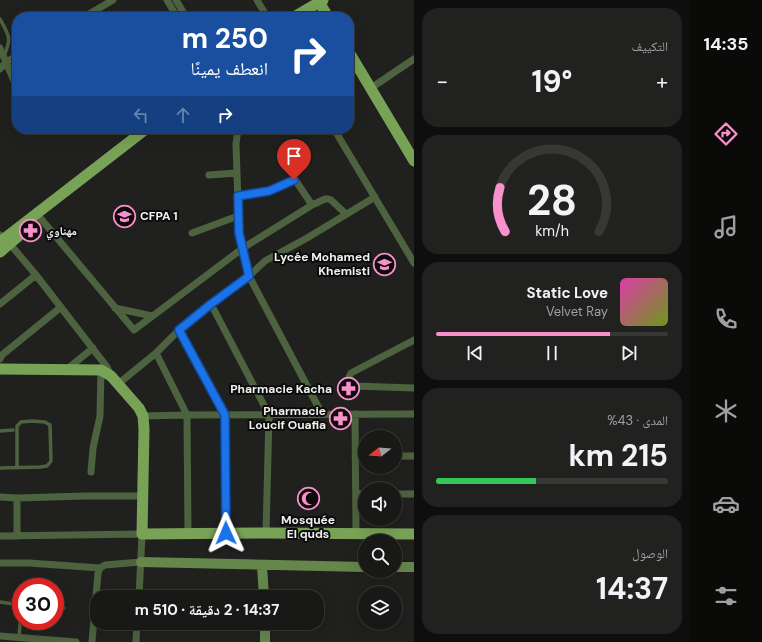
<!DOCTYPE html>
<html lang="ar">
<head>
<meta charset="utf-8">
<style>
	:root { --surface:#181917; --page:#212220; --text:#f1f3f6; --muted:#9fa0a1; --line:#363836; --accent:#f890cb }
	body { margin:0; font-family:"DM Sans","Noto Naskh Arabic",sans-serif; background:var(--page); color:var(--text); direction:rtl; height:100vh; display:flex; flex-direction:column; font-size:15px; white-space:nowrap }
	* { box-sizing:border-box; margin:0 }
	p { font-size:13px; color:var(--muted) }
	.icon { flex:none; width:22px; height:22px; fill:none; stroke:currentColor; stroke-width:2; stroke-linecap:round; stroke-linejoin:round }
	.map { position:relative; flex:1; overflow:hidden; direction:ltr }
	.panel { display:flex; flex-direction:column; gap:8px; padding:8px; background:#0d0e0d; width:276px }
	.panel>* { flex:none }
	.guide { position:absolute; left:12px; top:12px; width:342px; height:122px; border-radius:16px; box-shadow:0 4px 16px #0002,0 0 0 1px var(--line); direction:rtl; background:#1a4fa0; color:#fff; overflow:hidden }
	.needle { width:26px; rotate:253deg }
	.buttons { position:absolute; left:358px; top:430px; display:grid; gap:8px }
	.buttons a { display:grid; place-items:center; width:44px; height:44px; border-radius:50%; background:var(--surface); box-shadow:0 4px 16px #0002,0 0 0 1px var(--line); font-size:20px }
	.speed { position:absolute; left:12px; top:578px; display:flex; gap:8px; font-size:20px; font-weight:700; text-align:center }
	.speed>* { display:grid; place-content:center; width:52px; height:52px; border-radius:50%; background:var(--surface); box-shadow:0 4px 16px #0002,0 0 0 1px var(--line); line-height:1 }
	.speed .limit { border:6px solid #d22; background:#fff; color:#111 }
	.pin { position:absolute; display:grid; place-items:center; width:34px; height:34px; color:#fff; margin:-41px -17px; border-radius:50% 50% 50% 0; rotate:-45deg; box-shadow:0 0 4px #0007 }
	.pin .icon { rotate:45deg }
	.me { position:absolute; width:44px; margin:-22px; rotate:359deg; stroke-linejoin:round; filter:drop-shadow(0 0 3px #0008) }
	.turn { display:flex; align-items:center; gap:14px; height:84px; padding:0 20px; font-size:18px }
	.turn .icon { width:52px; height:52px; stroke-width:2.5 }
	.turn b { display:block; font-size:28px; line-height:34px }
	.lanes { display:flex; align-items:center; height:38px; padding:0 20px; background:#0003; justify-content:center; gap:20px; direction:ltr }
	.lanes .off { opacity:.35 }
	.big { font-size:30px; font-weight:700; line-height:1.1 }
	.panel .widget { flex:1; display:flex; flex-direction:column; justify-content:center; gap:6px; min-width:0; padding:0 14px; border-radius:16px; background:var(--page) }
	.panel .dial { align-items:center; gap:0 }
	.dial svg { height:104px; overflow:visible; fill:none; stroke:var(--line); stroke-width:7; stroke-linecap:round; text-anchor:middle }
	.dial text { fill:var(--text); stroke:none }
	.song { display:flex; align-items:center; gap:12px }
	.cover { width:48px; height:48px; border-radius:6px; background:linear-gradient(135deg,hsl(320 70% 55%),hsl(80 70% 35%)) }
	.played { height:4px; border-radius:2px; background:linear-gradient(90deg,var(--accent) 75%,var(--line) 75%) }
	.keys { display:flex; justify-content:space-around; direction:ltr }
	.heat { display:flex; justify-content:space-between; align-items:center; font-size:22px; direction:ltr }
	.charge { height:6px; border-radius:3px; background:linear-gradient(90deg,#34c759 43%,var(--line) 0) }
	.trip { position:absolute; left:90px; top:590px; width:234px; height:40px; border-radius:16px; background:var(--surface); box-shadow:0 4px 16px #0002,0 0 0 1px var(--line); font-weight:700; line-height:40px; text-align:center; direction:rtl }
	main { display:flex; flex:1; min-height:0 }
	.tab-bar { display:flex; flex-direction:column; width:72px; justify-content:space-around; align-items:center; background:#0a0a09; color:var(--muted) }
	.tab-bar .icon { width:28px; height:28px }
	.tab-bar .selected { color:var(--accent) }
	.tab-bar b { font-size:18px; color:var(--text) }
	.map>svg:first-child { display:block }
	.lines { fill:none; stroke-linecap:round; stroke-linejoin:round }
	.lane { stroke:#4d623e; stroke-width:3.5 }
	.street { stroke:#4d623e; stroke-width:7 }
	.secondary { stroke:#65874c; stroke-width:10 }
	.primary { stroke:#78a356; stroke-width:11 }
	.route-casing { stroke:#114b97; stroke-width:10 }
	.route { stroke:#1a73e8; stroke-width:7 }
	.labels { text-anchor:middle; stroke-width:4; stroke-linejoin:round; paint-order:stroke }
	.poi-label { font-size:12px; font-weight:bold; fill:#f0f1ef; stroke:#0a0b0a; text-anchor:end }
</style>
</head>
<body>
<main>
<nav class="tab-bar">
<b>14:35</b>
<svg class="icon selected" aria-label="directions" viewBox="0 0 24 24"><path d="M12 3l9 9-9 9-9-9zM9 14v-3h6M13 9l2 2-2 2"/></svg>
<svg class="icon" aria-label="music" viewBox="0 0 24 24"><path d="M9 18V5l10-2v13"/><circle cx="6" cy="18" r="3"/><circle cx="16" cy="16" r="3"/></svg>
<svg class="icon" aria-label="phone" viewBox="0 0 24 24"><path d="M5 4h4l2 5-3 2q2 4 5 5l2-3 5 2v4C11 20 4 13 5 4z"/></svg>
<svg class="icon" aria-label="climate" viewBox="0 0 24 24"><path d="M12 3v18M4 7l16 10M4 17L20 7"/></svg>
<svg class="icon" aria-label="car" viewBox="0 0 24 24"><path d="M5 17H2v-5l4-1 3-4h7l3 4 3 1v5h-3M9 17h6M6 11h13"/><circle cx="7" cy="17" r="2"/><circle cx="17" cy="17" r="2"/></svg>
<svg class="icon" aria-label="filters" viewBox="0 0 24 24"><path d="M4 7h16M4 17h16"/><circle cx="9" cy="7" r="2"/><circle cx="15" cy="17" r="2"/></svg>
</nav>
<section class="panel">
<div class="widget"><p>التكييف</p>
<div class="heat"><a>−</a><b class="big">19°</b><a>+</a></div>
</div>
<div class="widget dial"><svg viewBox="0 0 100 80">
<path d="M14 69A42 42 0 1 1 86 69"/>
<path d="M14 69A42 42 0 0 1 10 35" stroke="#f890cb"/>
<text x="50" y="56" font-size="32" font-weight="700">28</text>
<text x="50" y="72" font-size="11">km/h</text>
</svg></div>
<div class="widget">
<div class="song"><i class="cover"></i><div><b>Static Love</b><p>Velvet Ray</p></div></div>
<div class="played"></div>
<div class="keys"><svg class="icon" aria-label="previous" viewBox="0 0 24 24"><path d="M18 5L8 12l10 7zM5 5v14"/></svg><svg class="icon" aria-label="pause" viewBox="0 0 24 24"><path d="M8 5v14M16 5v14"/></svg><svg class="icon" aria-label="next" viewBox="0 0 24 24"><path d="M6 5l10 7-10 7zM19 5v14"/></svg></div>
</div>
<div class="widget"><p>المدى · 43%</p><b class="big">215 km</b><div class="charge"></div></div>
<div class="widget"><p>الوصول</p><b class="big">14:37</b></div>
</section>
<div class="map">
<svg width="414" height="642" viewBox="0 0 414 642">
	<rect width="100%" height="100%" fill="#20211f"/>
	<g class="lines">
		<path class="lane" d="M0,19C9,36 12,37 4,56
			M0,431L13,430
			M0,468L40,467L47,466L51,461L50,425L45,422L32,421L21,422L17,426V467
			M0,602L21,605
			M55,608H64
			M19,637L21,612"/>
		<path class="street" d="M167,0L177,17
			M176,0L186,17
			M257,0L267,17
			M84,17L113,0
			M0,48L17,88
			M0,69L6,62L17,56
			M371,88L414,59
			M238,129L236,144L239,233L249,276L322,414
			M334,129L414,263
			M209,175L237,173
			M238,196L269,191L292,180H294L296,181L312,205
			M37,214L134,330L243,248L312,205L325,199H328L331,200L346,214
			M192,233L238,216
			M0,235L10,244L36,275L107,367L111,376
			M0,304L36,275
			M211,304L269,415L266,533
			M115,308L152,316
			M179,330L225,415L226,533
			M414,340L351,373C348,377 348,380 351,385L354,386L414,388
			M156,353L187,415L188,533
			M0,359L2,355L61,307
			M66,370L93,348
			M118,384L156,353L179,330L211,304L249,276L265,261L307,238L375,197
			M355,414L356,533
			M143,416L184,415L414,414
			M355,456H365
			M395,456H414
			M91,472L93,448L100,416L101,370
			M356,494H365
			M395,494H414
			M0,497L17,498L85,496H143
			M0,536L142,534L139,597
			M17,536V498
			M0,563H29L100,568
			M0,636L76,642
			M92,642L98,573L100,568L105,565L141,562
			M136,642L137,623"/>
		<path class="secondary" d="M141,562L365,567
			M262,566L264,597
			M395,567H414
			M265,623V642"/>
		<path class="primary" d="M318,0L328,17
			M294,17L323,0
			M349,52L414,161
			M0,242L146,129
			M0,252L22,233
			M0,369L101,370L111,376L139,408L143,416L144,429L142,534L266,533L414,534"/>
	</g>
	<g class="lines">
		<defs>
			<path id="route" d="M226,533L225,415L179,330L211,304L249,276L239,233L238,196L269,191L294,180"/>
		</defs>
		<use href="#route" class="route-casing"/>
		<use href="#route" class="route"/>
	</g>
	<defs>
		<symbol id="university-ring" viewBox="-11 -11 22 22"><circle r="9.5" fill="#0a0b0a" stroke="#f890cb" stroke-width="1.5"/><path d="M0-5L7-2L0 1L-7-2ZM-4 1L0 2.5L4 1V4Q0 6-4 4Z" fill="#f890cb"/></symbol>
		<symbol id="pharmacy-ring" viewBox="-11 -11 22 22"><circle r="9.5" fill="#0a0b0a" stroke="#f890cb" stroke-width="1.5"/><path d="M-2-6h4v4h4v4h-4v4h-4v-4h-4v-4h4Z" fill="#f890cb"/></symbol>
		<symbol id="school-ring" viewBox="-11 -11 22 22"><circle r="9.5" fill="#0a0b0a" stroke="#f890cb" stroke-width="1.5"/><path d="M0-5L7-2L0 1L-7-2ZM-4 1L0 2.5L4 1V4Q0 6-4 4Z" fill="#f890cb"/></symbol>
		<symbol id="mosque-ring" viewBox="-11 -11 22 22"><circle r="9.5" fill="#0a0b0a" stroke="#f890cb" stroke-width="1.5"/><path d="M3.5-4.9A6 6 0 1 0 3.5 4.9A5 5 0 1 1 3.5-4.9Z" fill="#f890cb"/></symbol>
	</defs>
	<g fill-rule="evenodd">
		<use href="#university-ring" x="112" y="204" width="25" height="25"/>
		<use href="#pharmacy-ring" x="18" y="218" width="25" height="25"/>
		<use href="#school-ring" x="372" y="252" width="25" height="25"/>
		<use href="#pharmacy-ring" x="336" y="376" width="25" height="25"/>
		<use href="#pharmacy-ring" x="328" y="406" width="25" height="25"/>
		<use href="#mosque-ring" x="296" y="486" width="25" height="25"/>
	</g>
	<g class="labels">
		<g class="poi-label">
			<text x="140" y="220" text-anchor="start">CFPA 1</text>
			<text x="46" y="235" text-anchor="start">مهناوي</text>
			<text x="370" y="261">Lycée Mohamed<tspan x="370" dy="14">Khemisti</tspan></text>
			<text x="332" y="393">Pharmacie Kacha</text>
			<text x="326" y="415">Pharmacie<tspan x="326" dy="14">Loucif Ouafia</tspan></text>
			<text x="308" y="524" text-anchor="middle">Mosquée<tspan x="308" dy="14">El quds</tspan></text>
		</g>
	</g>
</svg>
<div class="buttons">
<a><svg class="needle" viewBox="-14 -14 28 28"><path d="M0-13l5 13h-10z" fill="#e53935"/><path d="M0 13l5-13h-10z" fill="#9fa0a1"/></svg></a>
<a><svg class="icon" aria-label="sound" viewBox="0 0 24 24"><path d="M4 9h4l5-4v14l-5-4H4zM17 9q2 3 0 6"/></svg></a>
<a><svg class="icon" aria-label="search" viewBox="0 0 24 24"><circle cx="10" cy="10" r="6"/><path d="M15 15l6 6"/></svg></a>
<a><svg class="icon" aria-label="layers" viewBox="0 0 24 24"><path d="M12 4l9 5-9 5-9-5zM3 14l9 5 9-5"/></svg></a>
</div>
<div class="speed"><div class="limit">30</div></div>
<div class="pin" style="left:294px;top:180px;background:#d93025"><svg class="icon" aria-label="arrive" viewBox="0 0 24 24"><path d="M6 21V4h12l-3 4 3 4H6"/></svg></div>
<svg class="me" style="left:226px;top:533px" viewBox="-20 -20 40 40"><path d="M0-17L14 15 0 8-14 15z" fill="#1a73e8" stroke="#fff" stroke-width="4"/></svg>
<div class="trip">14:37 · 2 دقيقة · 510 m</div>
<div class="guide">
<div class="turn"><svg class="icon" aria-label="right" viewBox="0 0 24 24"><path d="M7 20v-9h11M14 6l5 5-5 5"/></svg><div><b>250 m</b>انعطف يمينًا</div></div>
<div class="lanes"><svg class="icon off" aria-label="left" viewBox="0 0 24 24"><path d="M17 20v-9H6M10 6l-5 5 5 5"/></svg><svg class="icon off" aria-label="ahead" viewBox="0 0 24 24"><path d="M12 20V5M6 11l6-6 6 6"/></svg><svg class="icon" aria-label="right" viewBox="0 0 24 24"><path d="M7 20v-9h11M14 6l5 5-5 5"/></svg></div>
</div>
</div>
</main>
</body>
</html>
